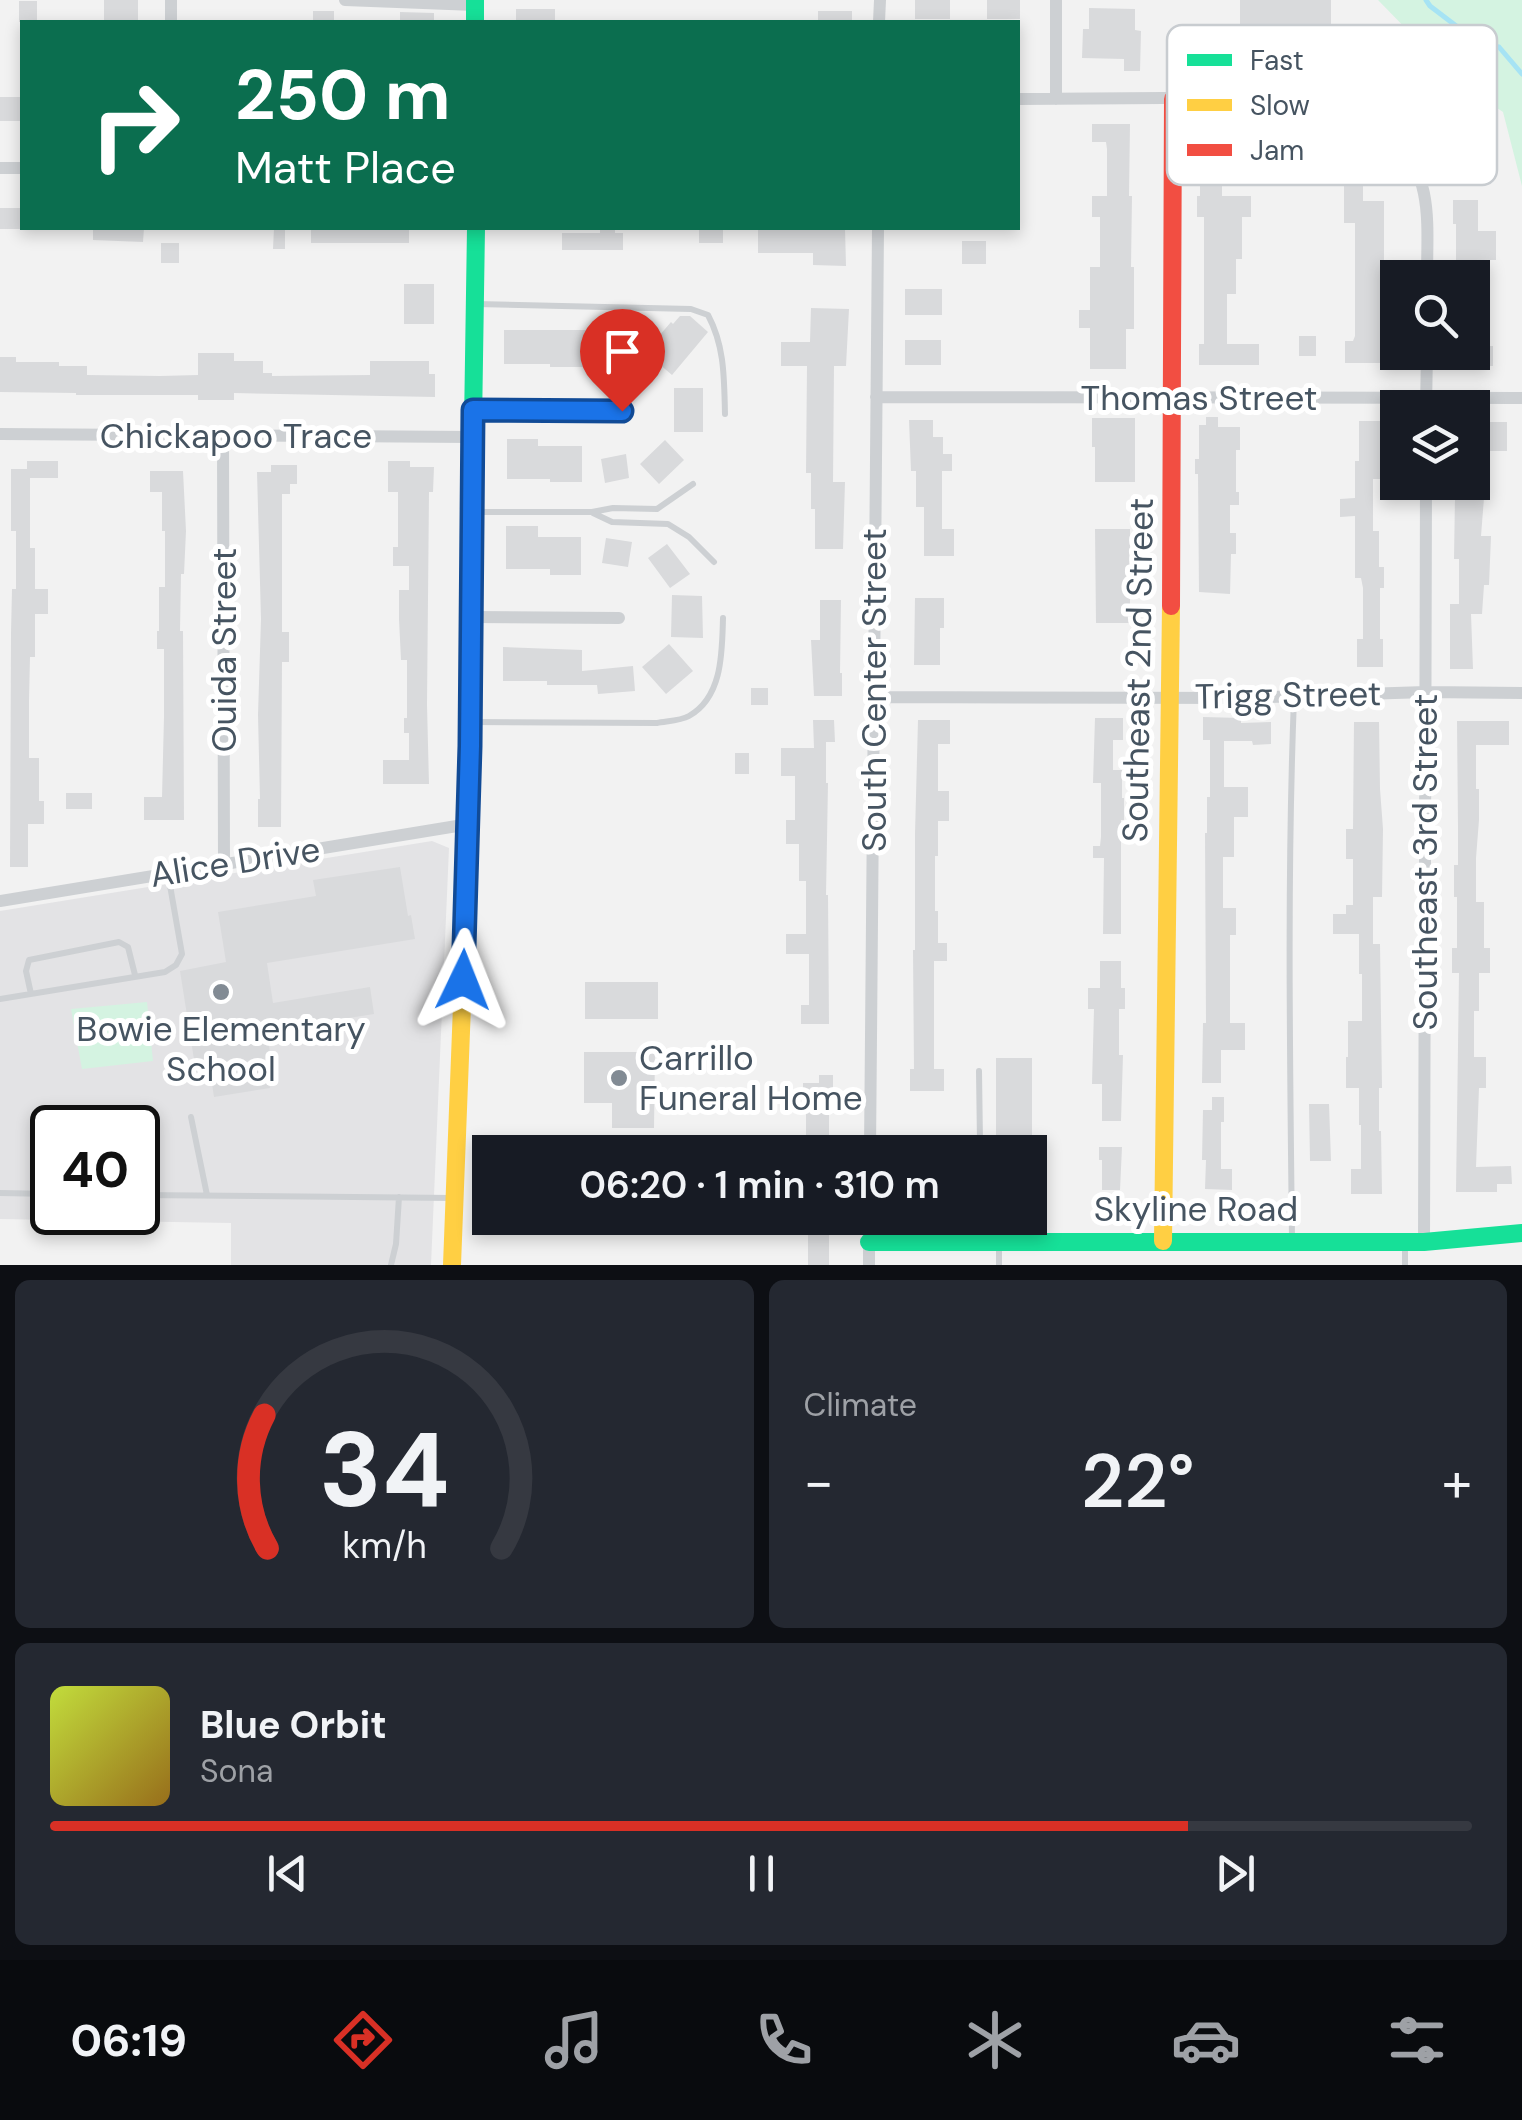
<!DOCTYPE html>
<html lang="en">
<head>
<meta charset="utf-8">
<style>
	:root { --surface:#171b24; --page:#242831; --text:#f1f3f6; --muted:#9ea1a6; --line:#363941; --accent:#d93025 }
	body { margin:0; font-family:"DM Sans",sans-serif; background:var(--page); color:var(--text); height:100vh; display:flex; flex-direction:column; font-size:38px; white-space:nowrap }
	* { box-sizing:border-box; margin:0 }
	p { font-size:32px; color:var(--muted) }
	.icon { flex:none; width:55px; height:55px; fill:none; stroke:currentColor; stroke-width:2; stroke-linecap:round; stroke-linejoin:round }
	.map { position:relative; height:1265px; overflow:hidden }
	.panel { display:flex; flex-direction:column; gap:15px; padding:15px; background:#0d0f14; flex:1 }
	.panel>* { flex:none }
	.top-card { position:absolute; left:20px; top:20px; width:1000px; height:210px; border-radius:0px; box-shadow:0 5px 15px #0003; background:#0b6e4f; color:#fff; overflow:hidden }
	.buttons { position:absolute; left:1380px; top:260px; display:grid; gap:20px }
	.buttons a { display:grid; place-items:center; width:110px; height:110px; border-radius:0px; background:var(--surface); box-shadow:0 5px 15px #0003; font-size:50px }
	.speed { position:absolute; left:30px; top:1105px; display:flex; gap:20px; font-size:50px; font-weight:700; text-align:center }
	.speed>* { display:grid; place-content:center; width:130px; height:130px; border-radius:50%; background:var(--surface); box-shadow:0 5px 15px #0003; line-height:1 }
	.speed .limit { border:5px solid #111; border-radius:15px; background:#fff; color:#111 }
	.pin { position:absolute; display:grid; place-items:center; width:85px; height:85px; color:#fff; margin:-102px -42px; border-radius:50% 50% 50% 0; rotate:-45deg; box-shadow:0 0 10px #0007 }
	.pin .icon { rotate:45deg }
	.me { position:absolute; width:110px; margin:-55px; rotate:2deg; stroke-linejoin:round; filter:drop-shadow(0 0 8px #0008) }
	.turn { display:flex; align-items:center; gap:35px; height:210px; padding:0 50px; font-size:45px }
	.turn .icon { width:130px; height:130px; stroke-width:2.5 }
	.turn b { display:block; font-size:70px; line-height:85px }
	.big { font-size:75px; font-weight:600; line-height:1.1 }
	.panel .card { flex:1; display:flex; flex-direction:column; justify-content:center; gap:15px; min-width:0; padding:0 35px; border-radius:15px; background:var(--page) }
	.panel .dial { align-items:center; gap:0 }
	.dial svg { height:260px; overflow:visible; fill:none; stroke:var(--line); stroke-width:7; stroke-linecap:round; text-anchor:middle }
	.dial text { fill:var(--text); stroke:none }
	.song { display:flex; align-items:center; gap:30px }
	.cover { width:120px; height:120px; border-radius:15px; background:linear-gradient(135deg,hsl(70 70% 55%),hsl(40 70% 35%)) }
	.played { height:10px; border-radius:5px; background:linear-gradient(90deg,var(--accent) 80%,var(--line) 80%) }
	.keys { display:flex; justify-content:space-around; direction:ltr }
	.heat { display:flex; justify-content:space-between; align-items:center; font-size:55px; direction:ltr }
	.panel .tiles { flex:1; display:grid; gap:15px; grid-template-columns:1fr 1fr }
	.card:last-child { grid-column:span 2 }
	.trip { position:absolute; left:472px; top:1135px; width:575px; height:100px; border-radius:0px; background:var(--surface); box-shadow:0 5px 15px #0003; font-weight:600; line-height:100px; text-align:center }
	.tabs { display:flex; height:160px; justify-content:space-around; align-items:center; background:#090b0e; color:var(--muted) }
	.tabs .icon { width:70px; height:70px }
	.tabs .current { color:var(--accent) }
	.tabs b { font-size:45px; color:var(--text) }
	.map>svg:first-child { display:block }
	.education { fill:#e3e3e5; fill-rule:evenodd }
	.green { fill:#d4f3e1 }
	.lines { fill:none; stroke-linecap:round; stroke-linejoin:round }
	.stream { stroke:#a6e3f4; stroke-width:5 }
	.building { fill:#d9dadc }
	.lane { stroke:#cdd0d3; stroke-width:6 }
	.street { stroke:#cdd0d3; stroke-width:12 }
	.fast { stroke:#16e098; stroke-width:18 }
	.slow { stroke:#ffcf43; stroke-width:18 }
	.jam { stroke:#f24e42; stroke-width:18 }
	.route-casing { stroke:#114b97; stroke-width:25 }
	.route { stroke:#1a73e8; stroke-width:18 }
	.poi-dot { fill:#828b94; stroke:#fff; stroke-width:4 }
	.labels { text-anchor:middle; stroke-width:10; stroke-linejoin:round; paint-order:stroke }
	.street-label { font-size:35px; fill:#465461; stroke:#fff }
	.poi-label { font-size:35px; fill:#465461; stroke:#fff }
	.key { fill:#fff; stroke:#c8ccd0; stroke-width:2.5 }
	.key-label { font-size:28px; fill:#465461 }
</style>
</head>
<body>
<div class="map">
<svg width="1522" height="1265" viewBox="0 0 1522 1265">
	<rect width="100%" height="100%" fill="#f2f2f2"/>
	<path class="education" d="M432,841L449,848L431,1265H231V1223L0,1219V911ZM52,1128H138V1212H52Z"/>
	<path class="green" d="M1378,0H1522V186L1503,112L1458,82Z
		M147,1002L153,1061L82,1069L71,1009Z"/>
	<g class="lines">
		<path class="stream" d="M1426,0L1430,6L1480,44L1499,47L1522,74"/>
	</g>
	<path class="building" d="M104,0H138V22H104Z
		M915,0H950V19H915Z
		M987,0H1020V19H987Z
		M1240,0H1331V60L1240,59Z
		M19,1H37V22H19Z
		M1089,8L1135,9V30L1141,31L1140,71H1124V59L1082,58L1083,29H1089Z
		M516,9H555V22H516Z
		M313,11H334V22H313Z
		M818,11H852V22H818Z
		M400,12L434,13V22H400Z
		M0,97H22V121H0Z
		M1207,113H1231V154H1222V196H1251V217H1242V259H1236V294H1227V344H1259V365H1199V344H1204V217H1197V196H1200V167H1207Z
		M1092,124H1130L1129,196H1132L1131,267H1134V329H1126V369H1090V328H1079V310H1090V267H1100V217H1092V196H1107V149L1106,142H1092Z
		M1310,131H1345V162H1363V201H1384V363H1345V341H1353L1355,336V223H1344V184H1327V154H1310Z
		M1453,200H1478V231H1496V260H1477V278H1456V224H1453Z
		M0,208H22V229H0Z
		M93,228H144L143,242L93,240Z
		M274,228H285V249H273Z
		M311,228H409V243H311Z
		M600,228H615V233H623V250H562V233H600Z
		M699,228H723V243H699Z
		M758,228H845L846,266L813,265V253H758Z
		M962,241H986V264H962Z
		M161,243H179V263H161Z
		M404,284H434V324H404Z
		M905,289H942V315H905Z
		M1472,301H1488V346H1493V366H1450V352H1472Z
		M811,308L849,309L846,366H834L833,482H845L843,549H815V509H811V473H806L807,366H781V342H810Z
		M680,316H690L708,332L672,375L651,357H641L671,322L673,324Z
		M603,327L638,329L637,356L586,354V367H550V364H504V330H603Z
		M1299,336H1316V356H1299Z
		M905,340H941V365H905Z
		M198,353H234V361H263V373H272V376L370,375V361H429V374H435V397L234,393V400H198V395H76V393L0,392V357H16V362H59V366H87V375L160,376L198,375Z
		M674,388H703V432H674Z
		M1206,417H1218V427H1240V450H1236V492H1239V505H1230V533H1236V554H1231L1230,594L1199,592L1198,474H1195V459H1199V425H1206Z
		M1092,418H1135V482H1095V447H1092Z
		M909,420H933V437H943V454H952V471H942V529H954V556H924V507H916V471H911Z
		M1359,421H1385L1384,479H1373V531H1379V567H1384V588H1380V639H1383V667H1357V639H1363V588L1361,578H1355V516L1340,517V499L1355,498V461H1359Z
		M1472,422H1507V451H1472Z
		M507,439H538V446H582V482H550V479H507Z
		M665,440L684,460L659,484L640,464Z
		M626,454L629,478L605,483L601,459Z
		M27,461H58V478H30V548H35V589H48V614H35V657H30L29,701V758H39V801H44V824H28V867H10L11,633L12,589H16V531H11V469H27Z
		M388,461H410V467H434L433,492H429L427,705L429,784H383V760H409V733H404V718H407V660H401L399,619V590H409V566H393V547H398V492H388Z
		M271,465H297V484H290V494H282V632H289V662H282L281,827H258V799H260L258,715L261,619L257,472H271Z
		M150,471H183L186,531L184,574H181L180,631H183L184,820H144V797H162L164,717V649H157V631H159V587H165V531H162V492H150Z
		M1455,496L1484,498L1481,536H1491L1489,585H1484L1482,614H1471L1473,669H1450V604H1459V559H1454Z
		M506,526H538V537H581V575H550V569H506Z
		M1095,529H1130V604H1134V623H1096Z
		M606,538L632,542L628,567L602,563Z
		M667,544L690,574L670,588L648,558Z
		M672,595L702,596L703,638L671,637Z
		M915,598H944V628H940V665H914Z
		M820,600H841L840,673H842V696H814L811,640H820Z
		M669,644L693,671L666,694L642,667Z
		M503,647L582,650V671L633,666L635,691L598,694L597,685H547V681H503Z
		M751,688H768V705H751Z
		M1203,717L1241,718V723L1271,722V744L1253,745L1252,741H1224V787H1248V817H1234V857H1223V908H1236V935H1230V1023H1245V1050H1221V1083H1202L1203,1023H1206L1205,833H1207V797H1210V740H1203Z
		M1095,718H1123V740H1113V770H1122V798H1124V820H1121V934H1103L1104,858H1093V846H1100L1101,837V783H1093Z
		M813,720H834L835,742H826V783H828L826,895H828L829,1024H801V1005H809V954H786V934H806V881H799V844H786V820H795V776H781V748H814Z
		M918,720H950V744H938V791H949V821H938V856H935V911H938V943H947V961H934V1069H944V1091H910V1069H914L913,950H915V834Z
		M1457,721H1509V745H1476V789H1479V820L1476,858V902H1484V948H1490V973H1479V1011H1474V1057H1486V1088H1479L1476,1167L1511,1166L1512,1184H1497V1192H1456L1459,973H1452V948H1457V897H1454V865H1458V827Z
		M1354,722H1379L1380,789L1383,829L1382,897H1373V944H1380L1382,1088H1379V1131H1381L1382,1194H1351V1169H1361V1125H1359V1088H1346V1057H1348V1021H1362V974H1359V934H1333V914H1346V905H1353V859H1346V829H1353Z
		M735,753H749V774H735Z
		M66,793H92V809H66Z
		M400,867L408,916L411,915L415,939L267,963L273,1003L370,987L374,1014L267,1031L271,1061L265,1062L270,1088L214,1097L210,1070L196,1072L180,971L226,962L218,912L316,896L313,880Z
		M1100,961H1121V988H1125V1009H1119V1055H1123L1121,1121H1102V1084H1092L1094,1009H1088V988H1100Z
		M585,982H658V1019H585Z
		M584,1052H655L654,1128H612V1103H584Z
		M996,1058H1032V1152H996Z
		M819,1075H833V1102H829V1139H806V1102H803V1083H819Z
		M1212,1097H1224V1122H1221V1169H1232V1190L1205,1189L1206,1160H1202L1203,1110H1212Z
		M1309,1104H1329L1331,1161H1310Z
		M1099,1147H1122L1120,1190H1102V1160H1099Z
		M808,1225H829V1265H808Z"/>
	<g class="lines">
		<path class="lane" d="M476,304L691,309L708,315C725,347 724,379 725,414
			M473,512H592L613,508L657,509L693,484
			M593,513L612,522L668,524L689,537L714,562
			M472,722L657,723C667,721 680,721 689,716C723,697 722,651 723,618
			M31,994L26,971L29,960L119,942L128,947L135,975
			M0,999L165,972L176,965L182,954L168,874
			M191,1117L207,1195
			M923,1152L971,1151L980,1143L979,1071
			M0,1193L52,1194
			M138,1195L453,1198
			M1292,1240C1290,1059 1287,878 1294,698
			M1405,1243V1265
			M391,1265L396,1244L399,1197
			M999,1265V1243"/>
		<path class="street" d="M345,0L475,5
			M1056,0V99
			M171,22V0
			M879,22L880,0
			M1018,99L1318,97C1331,100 1344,103 1356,108C1370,114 1384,126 1394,136C1434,179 1427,223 1427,278
			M0,168H22
			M876,397L1522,398
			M1426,408L1427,352
			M473,410L622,411
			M0,434L472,437
			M223,436L224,864
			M472,617L619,618
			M874,697L1242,698L1426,692L1522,693
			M0,901L469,824
			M870,1152L878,228
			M1424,1242L1426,482
			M869,1265V1218"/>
		<path class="fast" d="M475,0V22
			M472,490L476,228
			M869,1242H1424L1522,1233"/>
		<path class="slow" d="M1163,1241L1171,606
			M452,1265L469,824L472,490"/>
		<path class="jam" d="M1171,606L1173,99"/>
	</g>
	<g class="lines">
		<defs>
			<path id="route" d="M463,980L470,746L473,410L622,411"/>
		</defs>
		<use href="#route" class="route-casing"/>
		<use href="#route" class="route"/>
	</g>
	<g class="poi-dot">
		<circle cx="221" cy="992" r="10"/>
		<circle cx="619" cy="1078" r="10"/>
	</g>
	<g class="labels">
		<g class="street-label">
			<text x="1199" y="410">Thomas Street</text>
			<text x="236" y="448">Chickapoo Trace</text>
			<text transform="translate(224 650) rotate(-90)" y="12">Ouida Street</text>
			<text transform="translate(1138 670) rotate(-89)" y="12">Southeast 2nd Street</text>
			<text transform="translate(874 690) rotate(-90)" y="12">South Center Street</text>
			<text transform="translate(1288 695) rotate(-1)" y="12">Trigg Street</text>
			<text transform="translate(235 862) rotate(-9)" y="12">Alice Drive</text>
			<text transform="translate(1425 862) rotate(-90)" y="12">Southeast 3rd Street</text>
			<text x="1196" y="1221">Skyline Road</text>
		</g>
		<g class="poi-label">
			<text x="221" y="1041">Bowie Elementary<tspan x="221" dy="40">School</tspan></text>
			<text x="639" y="1070" text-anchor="start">Carrillo<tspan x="639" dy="40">Funeral Home</tspan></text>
		</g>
	</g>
	<rect x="1167" y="25" width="330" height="160" rx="15" class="key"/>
	<rect x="1187" y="54" width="45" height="12" fill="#16e098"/>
	<rect x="1187" y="99" width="45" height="12" fill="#ffcf43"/>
	<rect x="1187" y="144" width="45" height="12" fill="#f24e42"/>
	<g class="key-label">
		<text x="1250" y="70">Fast</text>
		<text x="1250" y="115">Slow</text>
		<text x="1250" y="160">Jam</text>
	</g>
</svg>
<div class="buttons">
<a><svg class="icon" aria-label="search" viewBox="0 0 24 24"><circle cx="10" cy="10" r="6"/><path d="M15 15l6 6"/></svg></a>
<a><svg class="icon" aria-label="layers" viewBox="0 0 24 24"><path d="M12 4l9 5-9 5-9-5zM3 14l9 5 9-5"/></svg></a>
</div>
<div class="speed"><div class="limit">40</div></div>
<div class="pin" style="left:622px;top:411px;background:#d93025"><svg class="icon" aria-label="arrive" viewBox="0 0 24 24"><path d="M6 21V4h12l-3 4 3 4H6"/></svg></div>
<svg class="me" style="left:463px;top:980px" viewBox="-20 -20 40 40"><path d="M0-17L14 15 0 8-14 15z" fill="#1a73e8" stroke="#fff" stroke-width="4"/></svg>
<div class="trip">06:20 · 1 min · 310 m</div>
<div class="top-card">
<div class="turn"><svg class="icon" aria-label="right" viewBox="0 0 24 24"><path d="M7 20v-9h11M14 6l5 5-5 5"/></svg><div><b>250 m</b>Matt Place</div></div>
</div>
</div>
<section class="panel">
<div class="tiles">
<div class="card dial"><svg viewBox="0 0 100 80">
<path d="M14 69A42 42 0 1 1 86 69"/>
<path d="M14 69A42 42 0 0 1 13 28" stroke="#d93025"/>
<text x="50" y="56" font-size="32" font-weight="700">34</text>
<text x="50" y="72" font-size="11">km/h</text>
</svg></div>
<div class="card"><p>Climate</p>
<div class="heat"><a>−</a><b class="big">22°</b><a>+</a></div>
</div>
<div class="card">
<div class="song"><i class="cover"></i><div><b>Blue Orbit</b><p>Sona</p></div></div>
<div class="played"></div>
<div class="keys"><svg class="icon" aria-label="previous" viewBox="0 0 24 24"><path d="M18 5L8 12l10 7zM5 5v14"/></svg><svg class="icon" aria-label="pause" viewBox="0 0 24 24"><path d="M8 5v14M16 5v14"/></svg><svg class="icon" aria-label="next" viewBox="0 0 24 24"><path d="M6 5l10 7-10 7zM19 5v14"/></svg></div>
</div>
</div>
</section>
<nav class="tabs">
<b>06:19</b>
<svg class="icon current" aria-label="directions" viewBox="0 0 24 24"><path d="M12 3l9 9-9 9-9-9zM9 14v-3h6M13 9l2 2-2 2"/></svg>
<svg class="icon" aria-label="music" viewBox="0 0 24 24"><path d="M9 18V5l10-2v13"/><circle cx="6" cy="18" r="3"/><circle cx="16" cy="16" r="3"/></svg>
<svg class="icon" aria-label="phone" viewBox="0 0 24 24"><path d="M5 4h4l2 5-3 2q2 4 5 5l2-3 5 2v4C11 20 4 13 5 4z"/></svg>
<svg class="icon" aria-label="climate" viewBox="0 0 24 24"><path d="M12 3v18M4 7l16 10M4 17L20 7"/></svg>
<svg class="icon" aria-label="car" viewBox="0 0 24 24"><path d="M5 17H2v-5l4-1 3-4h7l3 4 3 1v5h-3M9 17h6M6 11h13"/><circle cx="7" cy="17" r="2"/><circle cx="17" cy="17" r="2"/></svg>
<svg class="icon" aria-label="filters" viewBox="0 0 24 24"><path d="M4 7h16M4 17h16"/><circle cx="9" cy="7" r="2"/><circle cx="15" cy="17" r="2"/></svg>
</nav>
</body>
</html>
